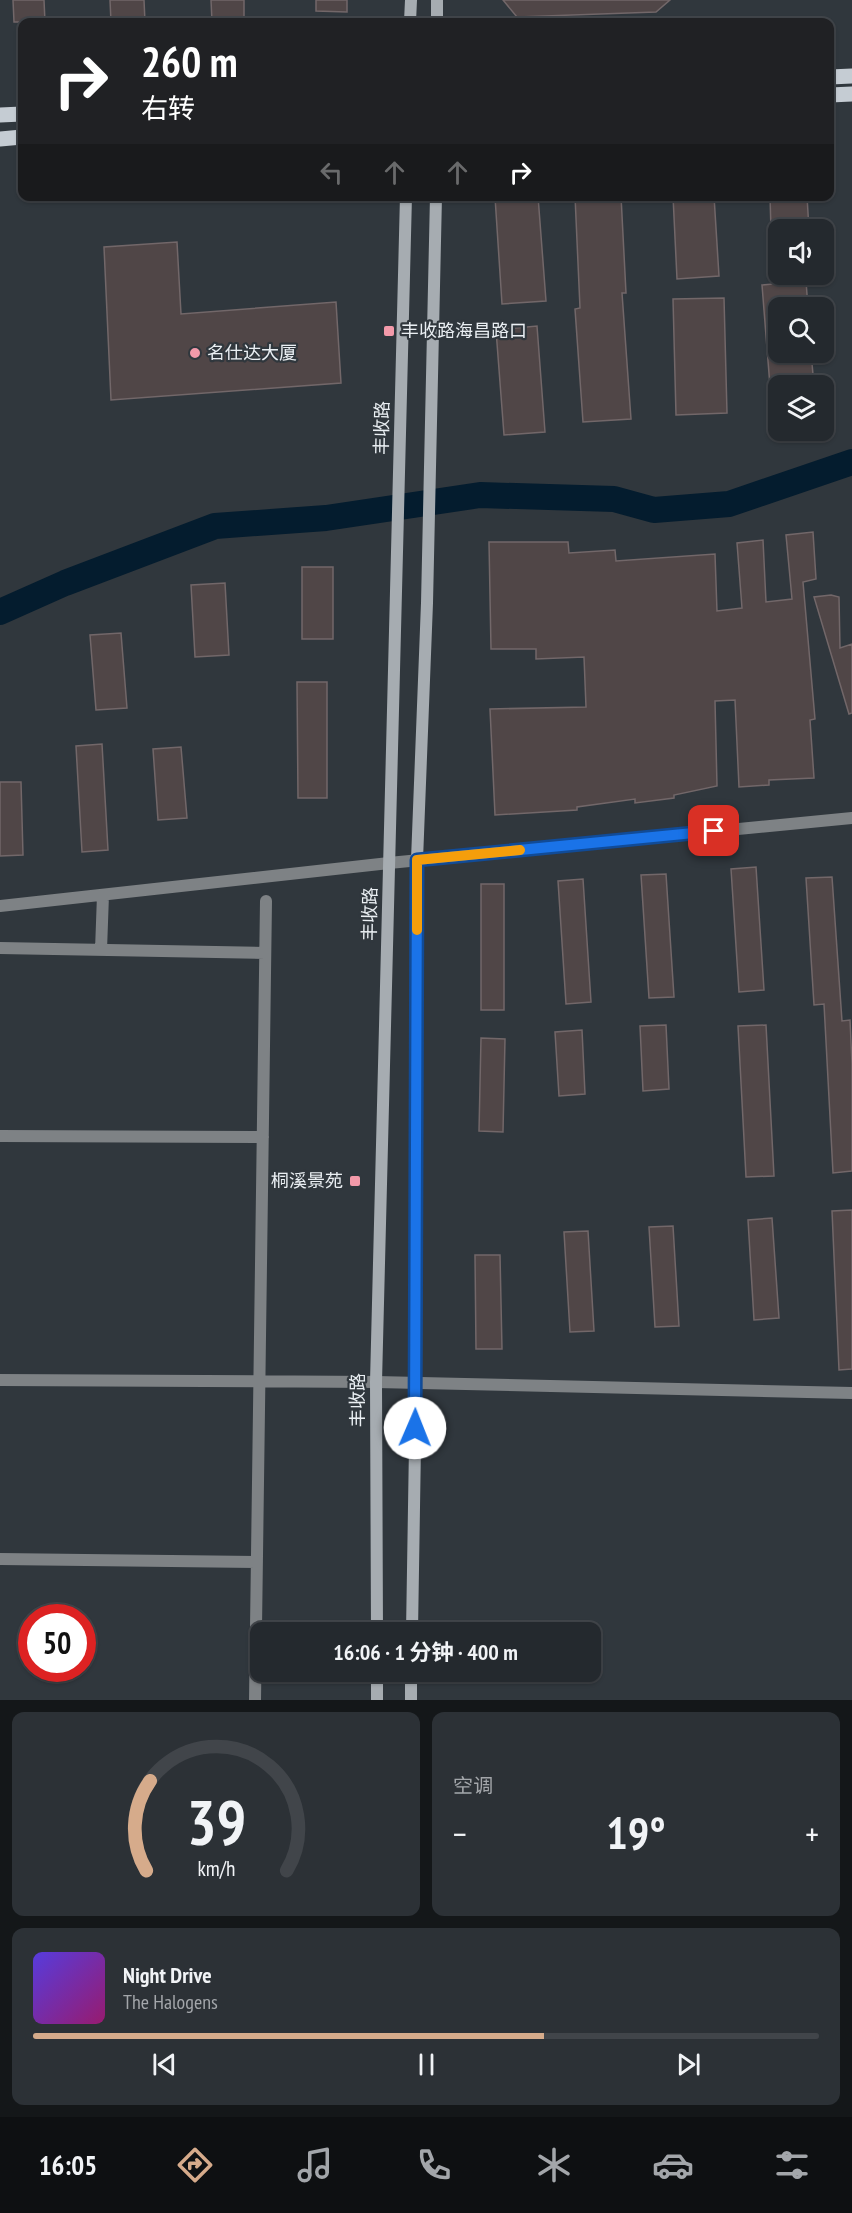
<!DOCTYPE html>
<html lang="zh">
<head>
<meta charset="utf-8">
<style>
	:root { --surface:#24292e; --page:#2c3136; --text:#f1f3f6; --muted:#a3a6aa; --line:#41454a; --accent:#d6ab8b }
	body { margin:0; font-family:"PT Sans Narrow","Noto Sans SC",sans-serif; background:var(--page); color:var(--text); height:100vh; display:flex; flex-direction:column; font-size:22px; white-space:nowrap }
	* { box-sizing:border-box; margin:0 }
	p { font-size:20px; color:var(--muted) }
	.icon { flex:none; width:33px; height:33px; fill:none; stroke:currentColor; stroke-width:2; stroke-linecap:round; stroke-linejoin:round }
	.map { position:relative; height:1700px; overflow:hidden }
	.details { display:flex; flex-direction:column; gap:12px; padding:12px; background:#141719; flex:1 }
	.details>* { flex:none }
	.top-card { position:absolute; left:18px; top:18px; width:816px; height:183px; border-radius:12px; box-shadow:0 2px 4px #0004,0 0 0 2px var(--line); background:#202124; color:#fff; overflow:hidden }
	.fabs { position:absolute; left:768px; top:219px; display:grid; gap:12px }
	.fabs a { display:grid; place-items:center; width:66px; height:66px; border-radius:12px; background:var(--surface); box-shadow:0 2px 4px #0004,0 0 0 2px var(--line); font-size:30px }
	.speed { position:absolute; left:18px; top:1604px; display:flex; gap:12px; font-size:30px; font-weight:700; text-align:center }
	.speed>* { display:grid; place-content:center; width:78px; height:78px; border-radius:50%; background:var(--surface); box-shadow:0 2px 4px #0004,0 0 0 2px var(--line); line-height:1 }
	.speed .limit { border:9px solid #d22; background:#fff; color:#111 }
	.pin { position:absolute; display:grid; place-items:center; width:51px; height:51px; color:#fff; margin:-26px; border-radius:12px; box-shadow:0 3px 9px #0006 }
	.me { position:absolute; width:66px; margin:-33px; rotate:1deg; stroke-linejoin:round; filter:drop-shadow(0 0 4px #0008) }
	.turn { display:flex; align-items:center; gap:21px; height:126px; padding:0 24px; font-size:27px }
	.turn .icon { width:78px; height:78px; stroke-width:2.5 }
	.turn b { display:block; font-size:42px; line-height:51px }
	.lanes { display:flex; align-items:center; height:57px; padding:0 24px; background:#0003; justify-content:center; gap:30px; direction:ltr }
	.lanes .off { opacity:.35 }
	.big { font-size:45px; font-weight:700; line-height:1.1 }
	.details .card { flex:1; display:flex; flex-direction:column; justify-content:center; gap:9px; min-width:0; padding:0 21px; border-radius:12px; background:var(--page) }
	.details .dial { align-items:center; gap:0 }
	.dial svg { height:156px; overflow:visible; fill:none; stroke:var(--line); stroke-width:7; stroke-linecap:round; text-anchor:middle }
	.dial text { fill:var(--text); stroke:none }
	.song { display:flex; align-items:center; gap:18px }
	.cover { width:72px; height:72px; border-radius:9px; background:linear-gradient(135deg,hsl(250 70% 55%),hsl(320 70% 35%)) }
	.played { height:6px; border-radius:3px; background:linear-gradient(90deg,var(--accent) 65%,var(--line) 65%) }
	.keys { display:flex; justify-content:space-around; direction:ltr }
	.heat { display:flex; justify-content:space-between; align-items:center; font-size:33px; direction:ltr }
	.details .tiles { flex:1; display:grid; gap:12px; grid-template-columns:1fr 1fr }
	.card:last-child { grid-column:span 2 }
	.trip { position:absolute; left:250px; top:1622px; width:351px; height:60px; border-radius:12px; background:var(--surface); box-shadow:0 2px 4px #0004,0 0 0 2px var(--line); font-weight:700; line-height:60px; text-align:center }
	.tab-bar { display:flex; height:96px; justify-content:space-around; align-items:center; background:#0e1012; color:var(--muted) }
	.tab-bar .icon { width:42px; height:42px }
	.tab-bar .active { color:var(--accent) }
	.tab-bar b { font-size:27px; color:var(--text) }
	.map>svg:first-child { display:block }
	.lines { fill:none; stroke-linecap:round; stroke-linejoin:round }
	.river { stroke:#041c2e; stroke-width:26 }
	.building { fill:#504647; stroke:#726769; stroke-width:1.5 }
	.street { stroke:#7e8285; stroke-width:12 }
	.secondary { stroke:#a6acb1; stroke-width:12 }
	.primary { stroke:#c5ccd3; stroke-width:15 }
	.route-casing { stroke:#114b97; stroke-width:15 }
	.route { stroke:#1a73e8; stroke-width:10 }
	.slow { stroke:#f59e0b; stroke-width:10 }
	.poi-dot { fill:#f39aaa; stroke:#30373d; stroke-width:2 }
	.labels { text-anchor:middle; stroke-width:4.5; stroke-linejoin:round; paint-order:stroke }
	.poi-label { font-size:18px; fill:#eaeff3; stroke:#30373d; text-anchor:start }
	.street-label { font-size:18px; fill:#eaeff3; stroke:#30373d }
</style>
</head>
<body>
<div class="map">
<svg width="852" height="1700" viewBox="0 0 852 1700">
	<rect width="100%" height="100%" fill="#30373d"/>
	<g class="lines">
		<path class="river" d="M0,612L65,583L215,526L326,518L480,495L614,499L654,510L729,504L852,462"/>
	</g>
	<path class="building" d="M13,0H44L45,22H14Z
		M110,0H144L145,22H111Z
		M211,0H244V22H212Z
		M316,0H347V12L316,11Z
		M503,0H670L656,12L517,17Z
		M538,196L546,301L502,304L495,197Z
		M575,196H621L626,293H622L631,419L583,422L575,309L580,308Z
		M673,196H714L719,276L677,279Z
		M770,196H807L809,230H771Z
		M177,242L181,314L336,302L341,383L111,400L104,247Z
		M806,281L808,308H778V352H811L814,386H770L762,285Z
		M724,298L727,413L676,415L673,299Z
		M537,326L545,432L504,435L496,330Z
		M813,532L816,579L803,582L815,719L810,720L814,778L769,780V785L739,787L735,700L715,701L717,786L674,795V798L635,803V799L577,807V810L495,815L490,709L586,707L584,657L536,659V649H491L489,542H568L569,553L615,550L616,561L715,554L717,611L742,608L737,543L763,540L766,602L792,599L786,535Z
		M302,567H333V639H302Z
		M225,583L229,655L195,657L191,585Z
		M831,595L839,597L840,648L852,644V713L849,714L814,597Z
		M121,633L127,708L96,710L90,635Z
		M297,682H327V798H298Z
		M102,744L108,850L82,852L76,746Z
		M181,747L187,818L158,820L153,749Z
		M0,782H21L23,855L0,856Z
		M756,867L764,990L739,992L731,869Z
		M666,874L674,997L649,998L641,875Z
		M832,877L842,1021L850,1020L852,1064V1171L833,1173L824,1004L814,1005L806,878Z
		M583,879L591,1002L566,1004L558,881Z
		M481,884H504V1010H481Z
		M666,1025L669,1089L643,1091L640,1026Z
		M766,1025L774,1176L746,1177L738,1026Z
		M582,1030L585,1094L559,1096L555,1032Z
		M481,1038L505,1039L503,1132L479,1131Z
		M852,1210V1369L839,1370L832,1211Z
		M772,1218L779,1318L754,1320L748,1220Z
		M673,1226L679,1326L655,1327L649,1227Z
		M588,1231L594,1331L570,1332L564,1232Z
		M475,1255H500L502,1349H476Z"/>
	<g class="lines">
		<path class="street" d="M0,906L389,863L852,818
			M0,948L265,953
			M101,950L103,895
			M0,1136L263,1137
			M0,1380L376,1382L852,1393
			M0,1559L257,1562
			M255,1700L266,901"/>
		<path class="secondary" d="M437,0V22
			M410,22L411,0
			M377,1632L376,1382L406,196
			M412,1632L416,1383L417,860L427,603L436,196
			M377,1671V1700
			M411,1700V1671"/>
		<path class="primary" d="M830,77L852,76
			M830,95L852,94
			M0,115L22,114
			M0,139L22,137"/>
	</g>
	<g class="lines">
		<defs>
			<path id="route" d="M415,1428L417,860L714,831"/>
		</defs>
		<use href="#route" class="route-casing"/>
		<use href="#route" class="route"/>
		<path class="slow" d="M417,930V860L520,850"/>
	</g>
	<g class="poi-dot">
		<rect x="383" y="325" width="12" height="12" rx="3"/>
		<circle cx="195" cy="353" r="6"/>
		<rect x="349" y="1175" width="12" height="12" rx="3"/>
	</g>
	<g class="labels">
		<g class="poi-label">
			<text x="401" y="337">丰收路海昌路口</text>
			<text x="207" y="359">名仕达大厦</text>
			<text x="343" y="1187" text-anchor="end">桐溪景苑</text>
		</g>
		<g class="street-label">
			<text transform="translate(382 428) rotate(-89)" y="6">丰收路</text>
			<text transform="translate(370 914) rotate(-89)" y="6">丰收路</text>
			<text transform="translate(358 1400) rotate(-90)" y="6">丰收路</text>
		</g>
	</g>
</svg>
<div class="fabs">
<a><svg class="icon" aria-label="sound" viewBox="0 0 24 24"><path d="M4 9h4l5-4v14l-5-4H4zM17 9q2 3 0 6"/></svg></a>
<a><svg class="icon" aria-label="search" viewBox="0 0 24 24"><circle cx="10" cy="10" r="6"/><path d="M15 15l6 6"/></svg></a>
<a><svg class="icon" aria-label="layers" viewBox="0 0 24 24"><path d="M12 4l9 5-9 5-9-5zM3 14l9 5 9-5"/></svg></a>
</div>
<div class="speed"><div class="limit">50</div></div>
<div class="pin" style="left:714px;top:831px;background:#d93025"><svg class="icon" aria-label="arrive" viewBox="0 0 24 24"><path d="M6 21V4h12l-3 4 3 4H6"/></svg></div>
<svg class="me" style="left:415px;top:1428px" viewBox="-20 -20 40 40"><circle r="19" fill="#fff"/><path d="M0-13L10 11 0 6-10 11z" fill="#1a73e8"/></svg>
<div class="trip">16:06 · 1 分钟 · 400 m</div>
<div class="top-card">
<div class="turn"><svg class="icon" aria-label="right" viewBox="0 0 24 24"><path d="M7 20v-9h11M14 6l5 5-5 5"/></svg><div><b>260 m</b>右转</div></div>
<div class="lanes"><svg class="icon off" aria-label="left" viewBox="0 0 24 24"><path d="M17 20v-9H6M10 6l-5 5 5 5"/></svg><svg class="icon off" aria-label="ahead" viewBox="0 0 24 24"><path d="M12 20V5M6 11l6-6 6 6"/></svg><svg class="icon off" aria-label="ahead" viewBox="0 0 24 24"><path d="M12 20V5M6 11l6-6 6 6"/></svg><svg class="icon" aria-label="right" viewBox="0 0 24 24"><path d="M7 20v-9h11M14 6l5 5-5 5"/></svg></div>
</div>
</div>
<section class="details">
<div class="tiles">
<div class="card dial"><svg viewBox="0 0 100 80">
<path d="M14 69A42 42 0 1 1 86 69"/>
<path d="M14 69A42 42 0 0 1 16 23" stroke="#d6ab8b"/>
<text x="50" y="56" font-size="32" font-weight="700">39</text>
<text x="50" y="72" font-size="11">km/h</text>
</svg></div>
<div class="card"><p>空调</p>
<div class="heat"><a>−</a><b class="big">19°</b><a>+</a></div>
</div>
<div class="card">
<div class="song"><i class="cover"></i><div><b>Night Drive</b><p>The Halogens</p></div></div>
<div class="played"></div>
<div class="keys"><svg class="icon" aria-label="previous" viewBox="0 0 24 24"><path d="M18 5L8 12l10 7zM5 5v14"/></svg><svg class="icon" aria-label="pause" viewBox="0 0 24 24"><path d="M8 5v14M16 5v14"/></svg><svg class="icon" aria-label="next" viewBox="0 0 24 24"><path d="M6 5l10 7-10 7zM19 5v14"/></svg></div>
</div>
</div>
</section>
<nav class="tab-bar">
<b>16:05</b>
<svg class="icon active" aria-label="directions" viewBox="0 0 24 24"><path d="M12 3l9 9-9 9-9-9zM9 14v-3h6M13 9l2 2-2 2"/></svg>
<svg class="icon" aria-label="music" viewBox="0 0 24 24"><path d="M9 18V5l10-2v13"/><circle cx="6" cy="18" r="3"/><circle cx="16" cy="16" r="3"/></svg>
<svg class="icon" aria-label="phone" viewBox="0 0 24 24"><path d="M5 4h4l2 5-3 2q2 4 5 5l2-3 5 2v4C11 20 4 13 5 4z"/></svg>
<svg class="icon" aria-label="climate" viewBox="0 0 24 24"><path d="M12 3v18M4 7l16 10M4 17L20 7"/></svg>
<svg class="icon" aria-label="car" viewBox="0 0 24 24"><path d="M5 17H2v-5l4-1 3-4h7l3 4 3 1v5h-3M9 17h6M6 11h13"/><circle cx="7" cy="17" r="2"/><circle cx="17" cy="17" r="2"/></svg>
<svg class="icon" aria-label="filters" viewBox="0 0 24 24"><path d="M4 7h16M4 17h16"/><circle cx="9" cy="7" r="2"/><circle cx="15" cy="17" r="2"/></svg>
</nav>
</body>
</html>
